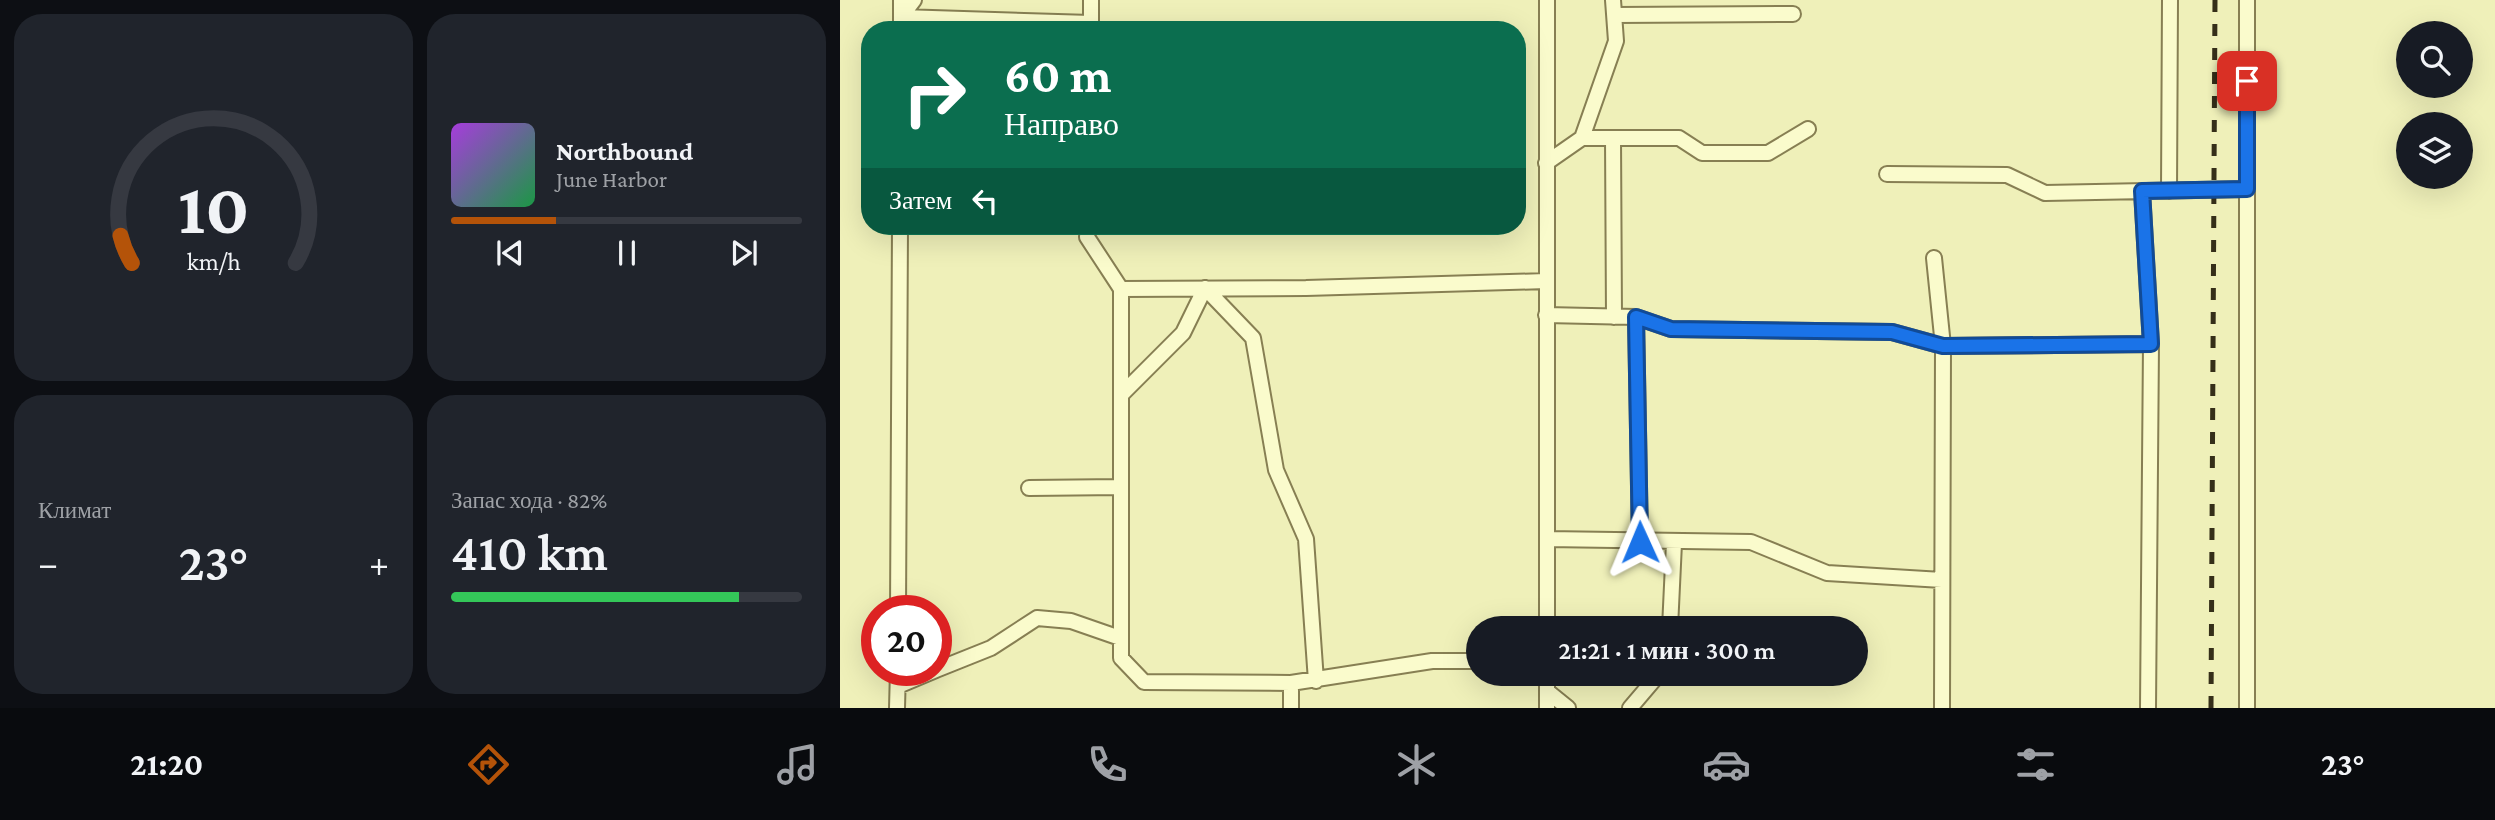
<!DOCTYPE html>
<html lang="ru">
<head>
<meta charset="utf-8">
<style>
	:root { --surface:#171b24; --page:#20242c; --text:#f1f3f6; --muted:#9ea1a6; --line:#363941; --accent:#b45309 }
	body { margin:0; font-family:"Crimson Pro",serif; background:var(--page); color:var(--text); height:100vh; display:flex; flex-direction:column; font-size:26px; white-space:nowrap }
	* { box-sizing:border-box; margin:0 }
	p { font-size:23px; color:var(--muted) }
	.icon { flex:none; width:38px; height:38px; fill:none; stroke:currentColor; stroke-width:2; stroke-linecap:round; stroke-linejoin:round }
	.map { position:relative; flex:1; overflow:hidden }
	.drawer { display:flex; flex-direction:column; gap:14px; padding:14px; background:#0d0f14; width:840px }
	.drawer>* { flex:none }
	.banner { position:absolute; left:21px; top:21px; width:665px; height:214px; border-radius:28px; box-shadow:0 7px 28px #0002; background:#0b6e4f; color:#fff; overflow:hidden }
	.tools { position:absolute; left:1556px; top:21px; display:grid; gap:14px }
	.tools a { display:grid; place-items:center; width:77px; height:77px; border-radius:50%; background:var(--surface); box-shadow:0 7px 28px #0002; font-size:35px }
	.speed { position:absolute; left:21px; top:595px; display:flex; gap:14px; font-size:35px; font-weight:700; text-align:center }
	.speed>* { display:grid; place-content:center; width:91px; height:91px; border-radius:50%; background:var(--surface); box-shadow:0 7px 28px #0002; line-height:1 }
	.speed .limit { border:10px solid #d22; background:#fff; color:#111 }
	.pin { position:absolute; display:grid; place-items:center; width:60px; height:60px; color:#fff; margin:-30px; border-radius:14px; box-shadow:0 4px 10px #0006 }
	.me { position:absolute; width:77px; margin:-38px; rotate:359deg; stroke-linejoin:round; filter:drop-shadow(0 0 5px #0008) }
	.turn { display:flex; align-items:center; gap:24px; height:147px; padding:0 28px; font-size:32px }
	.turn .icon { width:91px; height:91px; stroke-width:2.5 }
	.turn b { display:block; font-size:49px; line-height:60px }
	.then { display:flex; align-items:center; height:66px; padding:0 28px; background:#0003; gap:14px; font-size:26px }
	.big { font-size:52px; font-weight:600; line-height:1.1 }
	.drawer .widget { flex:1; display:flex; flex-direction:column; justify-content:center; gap:10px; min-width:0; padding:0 24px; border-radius:28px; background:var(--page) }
	.drawer .dial { align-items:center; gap:0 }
	.dial svg { height:182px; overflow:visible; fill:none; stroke:var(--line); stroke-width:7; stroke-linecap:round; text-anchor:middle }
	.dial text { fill:var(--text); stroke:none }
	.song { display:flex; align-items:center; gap:21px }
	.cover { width:84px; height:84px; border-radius:10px; background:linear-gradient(135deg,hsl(280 70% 55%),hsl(140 70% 35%)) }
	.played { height:7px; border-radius:4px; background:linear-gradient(90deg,var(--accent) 30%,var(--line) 30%) }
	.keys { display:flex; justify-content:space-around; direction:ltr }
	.heat { display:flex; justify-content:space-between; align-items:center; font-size:38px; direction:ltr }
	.charge { height:10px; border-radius:5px; background:linear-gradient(90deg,#34c759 82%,var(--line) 0) }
	.drawer .tiles { flex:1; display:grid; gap:14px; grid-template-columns:repeat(2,1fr) }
	.trip { position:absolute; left:626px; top:616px; width:402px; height:70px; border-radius:35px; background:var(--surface); box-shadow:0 7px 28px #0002; font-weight:600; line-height:70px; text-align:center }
	.dock { display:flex; height:112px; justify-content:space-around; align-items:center; background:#090b0e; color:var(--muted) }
	.dock .icon { width:49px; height:49px }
	.dock .active { color:var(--accent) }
	.dock b { font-size:32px; color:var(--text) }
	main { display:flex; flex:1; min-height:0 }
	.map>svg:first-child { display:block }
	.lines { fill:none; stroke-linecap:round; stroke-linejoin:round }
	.lane-casing { stroke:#877f53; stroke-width:18 }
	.lane { stroke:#fafbcc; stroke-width:14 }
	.rail { stroke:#352f19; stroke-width:5; stroke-dasharray:12 12; stroke-linecap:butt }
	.route-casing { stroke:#114b97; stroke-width:18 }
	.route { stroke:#1a73e8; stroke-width:12 }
</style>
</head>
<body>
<main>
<section class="drawer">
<div class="tiles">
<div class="widget dial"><svg viewBox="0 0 100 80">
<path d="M14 69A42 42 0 1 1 86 69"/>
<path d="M14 69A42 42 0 0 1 9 57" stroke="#b45309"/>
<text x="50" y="56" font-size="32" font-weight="700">10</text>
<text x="50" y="72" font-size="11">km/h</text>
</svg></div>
<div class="widget">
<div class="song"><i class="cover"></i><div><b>Northbound</b><p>June Harbor</p></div></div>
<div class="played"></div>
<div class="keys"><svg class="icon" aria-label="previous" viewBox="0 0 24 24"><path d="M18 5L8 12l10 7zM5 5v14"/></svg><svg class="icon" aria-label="pause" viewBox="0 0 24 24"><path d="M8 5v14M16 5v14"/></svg><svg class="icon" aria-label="next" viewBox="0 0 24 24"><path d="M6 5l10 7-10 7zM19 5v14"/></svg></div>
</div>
<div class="widget"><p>Климат</p>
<div class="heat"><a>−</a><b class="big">23°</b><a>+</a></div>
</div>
<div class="widget"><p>Запас хода · 82%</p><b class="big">410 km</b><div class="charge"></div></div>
</div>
</section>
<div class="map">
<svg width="1655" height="708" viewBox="0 0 1655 708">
	<rect width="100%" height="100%" fill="#eff0b9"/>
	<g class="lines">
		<defs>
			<path id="lane" d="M74,0L61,17L251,23
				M1407,0V708
				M775,15L953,14
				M61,30V0
				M251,30V0
				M742,138H839L862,153H928L968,129
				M773,138L774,317
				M706,163L742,138L776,41L773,0
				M1047,174L1167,175L1205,193L1407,189
				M1302,191L1311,344L1308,708
				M1329,191L1330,0
				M248,226L247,237L281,289V658L304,682L451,683L592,661H639
				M1094,258L1103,346L1102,708
				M281,289L466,288L706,281
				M706,315L796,317L831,329L1052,332L1103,346L1311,344
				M796,317L800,542
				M281,395L343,333L365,288L413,338L436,470L466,539L476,681
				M189,488L280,487
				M707,539L911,542L987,573L1102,580
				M58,611L60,226
				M707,628V0
				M830,628L834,543
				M96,670L151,648L197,618L231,621L280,638
				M451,683V708
				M58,686L96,670
				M707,691L728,708
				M57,708L58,670
				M707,708V674
				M790,708L819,674"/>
		</defs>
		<use href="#lane" class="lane-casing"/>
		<use href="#lane" class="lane"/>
		<path class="rail" d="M1371,708L1375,0"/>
	</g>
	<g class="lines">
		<defs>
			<path id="route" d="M800,542L796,317L831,329L1052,332L1103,346L1311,344L1302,191L1407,189V81"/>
		</defs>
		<use href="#route" class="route-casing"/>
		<use href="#route" class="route"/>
	</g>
</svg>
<div class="tools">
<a><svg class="icon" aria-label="search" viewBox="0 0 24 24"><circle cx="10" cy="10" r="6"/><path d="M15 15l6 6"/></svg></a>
<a><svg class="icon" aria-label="layers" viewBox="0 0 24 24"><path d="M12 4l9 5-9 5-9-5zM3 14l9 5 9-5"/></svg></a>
</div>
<div class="speed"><div class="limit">20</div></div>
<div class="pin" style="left:1407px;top:81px;background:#d93025"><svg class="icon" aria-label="arrive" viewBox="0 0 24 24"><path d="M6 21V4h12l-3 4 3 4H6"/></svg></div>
<svg class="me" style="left:800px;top:542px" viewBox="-20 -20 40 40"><path d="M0-17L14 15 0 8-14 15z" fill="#1a73e8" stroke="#fff" stroke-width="4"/></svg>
<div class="trip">21:21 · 1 мин · 300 m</div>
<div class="banner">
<div class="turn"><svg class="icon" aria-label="right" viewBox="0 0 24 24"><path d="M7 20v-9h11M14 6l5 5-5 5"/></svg><div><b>60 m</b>Направо</div></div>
<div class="then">Затем<svg class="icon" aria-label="left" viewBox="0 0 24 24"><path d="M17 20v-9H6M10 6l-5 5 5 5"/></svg></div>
</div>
</div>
</main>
<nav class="dock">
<b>21:20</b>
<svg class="icon active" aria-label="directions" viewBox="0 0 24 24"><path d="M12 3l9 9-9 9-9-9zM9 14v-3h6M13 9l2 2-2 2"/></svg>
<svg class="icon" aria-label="music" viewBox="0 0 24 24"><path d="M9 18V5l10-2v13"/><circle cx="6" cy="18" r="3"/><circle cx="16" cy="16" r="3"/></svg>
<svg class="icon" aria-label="phone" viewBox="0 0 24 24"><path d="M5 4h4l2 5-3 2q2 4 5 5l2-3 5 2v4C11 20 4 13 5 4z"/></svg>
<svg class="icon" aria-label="climate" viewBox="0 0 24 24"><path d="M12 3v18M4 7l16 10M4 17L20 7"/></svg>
<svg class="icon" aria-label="car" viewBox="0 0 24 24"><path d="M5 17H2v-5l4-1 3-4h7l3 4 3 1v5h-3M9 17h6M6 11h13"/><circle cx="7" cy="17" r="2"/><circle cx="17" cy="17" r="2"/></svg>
<svg class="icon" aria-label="filters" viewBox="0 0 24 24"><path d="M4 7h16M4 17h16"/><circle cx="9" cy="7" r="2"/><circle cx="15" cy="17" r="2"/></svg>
<b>23°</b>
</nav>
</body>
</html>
